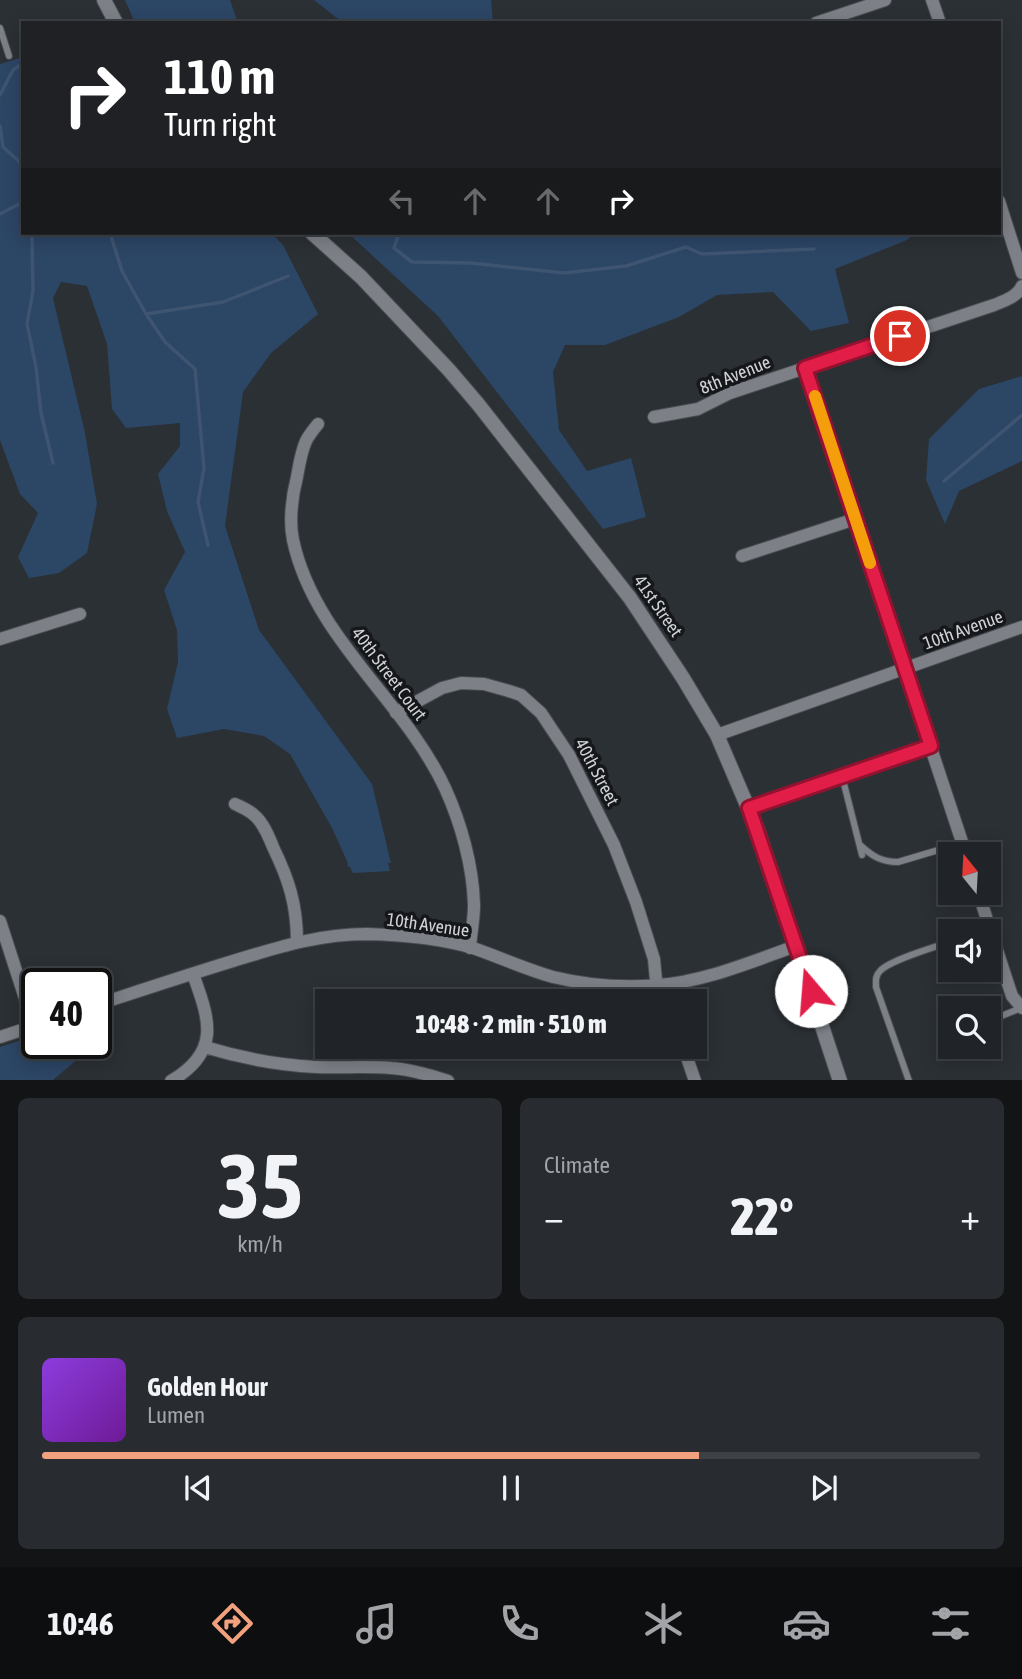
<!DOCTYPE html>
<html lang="en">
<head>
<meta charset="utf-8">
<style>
	:root { --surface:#202428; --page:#282c30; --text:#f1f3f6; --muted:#a2a4a8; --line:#3d4145; --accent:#f2a17e }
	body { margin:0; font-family:"Asap Condensed",sans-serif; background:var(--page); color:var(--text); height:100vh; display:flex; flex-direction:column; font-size:26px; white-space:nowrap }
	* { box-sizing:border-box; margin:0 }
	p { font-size:23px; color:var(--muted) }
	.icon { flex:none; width:38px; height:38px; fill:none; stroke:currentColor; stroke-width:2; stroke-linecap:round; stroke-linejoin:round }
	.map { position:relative; height:1080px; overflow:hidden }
	.drawer { display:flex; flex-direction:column; gap:18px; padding:18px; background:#121416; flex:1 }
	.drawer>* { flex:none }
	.guide { position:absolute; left:21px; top:21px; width:980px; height:214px; border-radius:0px; box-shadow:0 4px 18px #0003,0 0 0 2px var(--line); background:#202124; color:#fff; overflow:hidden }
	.needle { width:46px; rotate:342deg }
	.fabs { position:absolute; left:938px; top:842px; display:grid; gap:14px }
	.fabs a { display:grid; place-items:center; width:63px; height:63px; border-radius:0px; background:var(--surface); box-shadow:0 4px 18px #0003,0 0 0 2px var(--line); font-size:35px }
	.speed { position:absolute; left:21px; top:968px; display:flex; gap:14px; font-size:35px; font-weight:700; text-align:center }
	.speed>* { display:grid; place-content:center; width:91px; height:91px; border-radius:50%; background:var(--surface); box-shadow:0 4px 18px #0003,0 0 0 2px var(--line); line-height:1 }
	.speed .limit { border:4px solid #111; border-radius:10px; background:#fff; color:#111 }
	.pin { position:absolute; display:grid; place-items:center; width:60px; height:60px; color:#fff; margin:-30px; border:4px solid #fff; border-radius:50%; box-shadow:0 2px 7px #0007 }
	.me { position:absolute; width:77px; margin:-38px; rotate:342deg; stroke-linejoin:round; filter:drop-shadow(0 0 5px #0008) }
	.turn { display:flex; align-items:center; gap:24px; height:147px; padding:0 28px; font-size:32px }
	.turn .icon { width:91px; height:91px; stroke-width:2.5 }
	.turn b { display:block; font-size:49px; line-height:60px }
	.lanes { display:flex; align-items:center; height:66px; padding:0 28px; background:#0003; justify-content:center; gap:35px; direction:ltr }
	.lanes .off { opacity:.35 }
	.big { font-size:52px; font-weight:800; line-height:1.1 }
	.drawer .tile { flex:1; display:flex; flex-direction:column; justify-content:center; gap:10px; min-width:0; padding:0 24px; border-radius:10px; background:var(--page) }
	.drawer .dial { align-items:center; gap:0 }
	.dial b { font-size:91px; line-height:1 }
	.song { display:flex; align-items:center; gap:21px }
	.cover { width:84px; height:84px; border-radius:10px; background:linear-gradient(135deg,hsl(270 70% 55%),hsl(280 70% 35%)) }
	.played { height:7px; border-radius:4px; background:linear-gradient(90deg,var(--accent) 70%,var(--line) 70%) }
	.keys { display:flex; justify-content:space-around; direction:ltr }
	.heat { display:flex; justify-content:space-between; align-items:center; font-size:38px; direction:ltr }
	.drawer .tiles { flex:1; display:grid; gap:18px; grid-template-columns:1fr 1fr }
	.tile:last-child { grid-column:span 2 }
	.trip { position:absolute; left:315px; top:989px; width:392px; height:70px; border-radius:0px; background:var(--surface); box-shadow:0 4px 18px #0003,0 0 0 2px var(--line); font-weight:800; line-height:70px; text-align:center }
	.dock { display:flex; height:112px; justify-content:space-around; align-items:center; background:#0d0e10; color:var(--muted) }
	.dock .icon { width:49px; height:49px }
	.dock .on { color:var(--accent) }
	.dock b { font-size:32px; color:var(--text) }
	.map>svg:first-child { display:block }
	.green { fill:#2c4665 }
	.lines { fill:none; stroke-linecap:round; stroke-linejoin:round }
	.stream { stroke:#3e5470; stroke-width:3.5 }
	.service-casing { stroke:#494c50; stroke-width:8 }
	.minor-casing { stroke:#494c50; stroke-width:14 }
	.tertiary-casing { stroke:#494c50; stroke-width:16 }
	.service { stroke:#7d8187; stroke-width:6 }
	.minor { stroke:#7d8187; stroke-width:12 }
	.tertiary { stroke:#7d8187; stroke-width:14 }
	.route-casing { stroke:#92132f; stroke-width:18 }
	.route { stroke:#e11d48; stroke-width:12 }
	.slow { stroke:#f59e0b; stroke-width:12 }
	.labels { text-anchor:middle; stroke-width:7; stroke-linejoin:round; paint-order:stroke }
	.street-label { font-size:18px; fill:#d0d3d6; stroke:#16171a }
</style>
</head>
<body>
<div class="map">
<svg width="1022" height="1081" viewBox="0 0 1022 1081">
	<rect width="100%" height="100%" fill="#2b3035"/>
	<path class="green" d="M125,0H230L238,23H135Z
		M314,0H491L493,23H338V19Z
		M23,57V233H271L283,245L318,314L271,353L243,392L225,526L259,630L372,784L391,863H388L390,871L353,873L350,867H348L347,861L332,828L290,754L264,736L224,729L177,738L167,709L178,662L177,630L164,590L185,552L167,511L158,474L180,446V423L126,428L112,409L107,344L87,286L61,282L53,298L85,433L97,504L87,553L59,573L29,578L18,557L38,513L20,494L0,440V64Z
		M348,233H914L907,240L835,269L849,323L811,331L773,292L717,295L679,317L605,345H565L553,372L559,430L587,471L631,458L646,517L603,529L438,316Z
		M1022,376V461L959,491L945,524L926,480L929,439L979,389Z
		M96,1033L105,1036L53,1080H0V1047L37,1035V1043H96Z"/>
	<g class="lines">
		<path class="stream" d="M0,95L13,70L23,63
			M0,126L3,147L23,165
			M0,214L21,203L23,196
			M31,233L32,237L33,291L27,324L36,367L41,413L53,463
			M110,233L122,271L146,314L165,342L195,369L204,468L198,502L208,545
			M399,233L394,248L412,262L471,263L564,273L626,266L686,247L702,254L814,249
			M146,314L223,302L288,276
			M944,481L1022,415"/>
		<defs>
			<path id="service" d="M0,28L9,56
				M842,776L862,855
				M749,808L930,747
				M860,845C872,856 881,862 898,862L962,843
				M989,1021L1021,1008
				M909,1081L876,987C876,981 875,976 880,971C890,960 935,947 950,942"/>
			<path id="minor" d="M932,0L940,23
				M816,23L885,0
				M999,201L1022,273
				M805,367L966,854
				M654,417L698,409L730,393L994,305C1004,301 1017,297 1022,286
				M318,424C314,429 309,435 306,441C301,452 299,466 297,477C292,496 289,521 293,540C314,638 404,700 445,788C461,823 473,866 474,905C474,920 471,933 470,948
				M742,556L855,519
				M0,639L80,614
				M396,713L442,688L461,683L484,684L509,691L521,695L541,713L569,755L614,845L636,902L654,959L656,980L668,1001
				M717,735L1022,627
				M235,804C241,807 249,810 254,815C263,822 269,837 273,847C289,880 297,905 297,942
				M978,892L1012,996L1022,1008
				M0,921L34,1026
				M96,1005C142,990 187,975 233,961C279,947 319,934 367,934C402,935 440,938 473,948C499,957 525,969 553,977C586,985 624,988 658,985C704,982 753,961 796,946
				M0,1037L37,1025
				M683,1046L695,1081
				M205,1047C241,1058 278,1065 316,1067C341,1068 366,1066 391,1068C411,1069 430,1075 448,1081
				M171,1081C222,1051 209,1019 193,974"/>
			<path id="tertiary" d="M104,0L116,23
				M312,233L361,277L449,370L478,404L630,598L683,678L717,735L758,831L840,1081"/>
		</defs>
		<use href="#service" class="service-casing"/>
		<use href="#minor" class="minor-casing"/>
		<use href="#tertiary" class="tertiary-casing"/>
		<use href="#service" class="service"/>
		<use href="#minor" class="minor"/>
		<use href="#tertiary" class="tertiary"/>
	</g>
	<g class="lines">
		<defs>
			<path id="route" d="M811,991L749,808L931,746L805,368L900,336"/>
		</defs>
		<use href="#route" class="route-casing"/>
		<use href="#route" class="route"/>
		<path class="slow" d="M815,396L870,563"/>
	</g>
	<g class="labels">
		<g class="street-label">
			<text transform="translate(735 375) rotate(-22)" y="6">8th Avenue</text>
			<text transform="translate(658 606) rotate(55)" y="6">41st Street</text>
			<text transform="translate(963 630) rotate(-20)" y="6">10th Avenue</text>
			<text transform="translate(389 674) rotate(53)" y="6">40th Street Court</text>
			<text transform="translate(597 772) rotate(62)" y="6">40th Street</text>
			<text transform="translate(428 925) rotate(8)" y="6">10th Avenue</text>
		</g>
	</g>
</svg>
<div class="fabs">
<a><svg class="needle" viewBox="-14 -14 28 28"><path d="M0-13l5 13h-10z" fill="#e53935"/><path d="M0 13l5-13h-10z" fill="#a2a4a8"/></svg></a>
<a><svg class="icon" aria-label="sound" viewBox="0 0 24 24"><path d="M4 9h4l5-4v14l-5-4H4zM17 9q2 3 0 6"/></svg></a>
<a><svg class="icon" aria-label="search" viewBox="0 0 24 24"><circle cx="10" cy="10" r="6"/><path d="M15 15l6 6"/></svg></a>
</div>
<div class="speed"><div class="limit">40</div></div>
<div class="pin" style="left:900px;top:336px;background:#d93025"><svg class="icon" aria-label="arrive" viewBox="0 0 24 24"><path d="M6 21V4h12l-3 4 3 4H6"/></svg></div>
<svg class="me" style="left:811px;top:991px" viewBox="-20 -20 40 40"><circle r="19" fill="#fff"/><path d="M0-13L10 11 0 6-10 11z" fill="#e11d48"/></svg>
<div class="trip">10:48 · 2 min · 510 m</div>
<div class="guide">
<div class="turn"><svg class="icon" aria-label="right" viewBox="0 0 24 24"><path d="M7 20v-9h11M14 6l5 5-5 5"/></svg><div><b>110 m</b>Turn right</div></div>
<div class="lanes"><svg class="icon off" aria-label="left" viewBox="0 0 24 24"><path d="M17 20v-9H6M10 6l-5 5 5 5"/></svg><svg class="icon off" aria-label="ahead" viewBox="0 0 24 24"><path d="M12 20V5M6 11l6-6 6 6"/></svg><svg class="icon off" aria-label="ahead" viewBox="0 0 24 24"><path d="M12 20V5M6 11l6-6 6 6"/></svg><svg class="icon" aria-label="right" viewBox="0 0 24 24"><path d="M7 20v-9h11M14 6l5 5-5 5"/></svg></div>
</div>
</div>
<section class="drawer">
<div class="tiles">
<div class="tile dial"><b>35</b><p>km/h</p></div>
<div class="tile"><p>Climate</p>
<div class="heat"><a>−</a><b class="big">22°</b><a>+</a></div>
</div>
<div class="tile">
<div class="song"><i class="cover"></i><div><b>Golden Hour</b><p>Lumen</p></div></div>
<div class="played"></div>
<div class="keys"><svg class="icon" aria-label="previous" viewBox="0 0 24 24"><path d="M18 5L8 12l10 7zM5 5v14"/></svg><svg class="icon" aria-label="pause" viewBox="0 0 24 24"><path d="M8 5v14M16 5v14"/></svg><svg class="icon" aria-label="next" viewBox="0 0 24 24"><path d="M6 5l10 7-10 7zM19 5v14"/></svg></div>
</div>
</div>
</section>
<nav class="dock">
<b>10:46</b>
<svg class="icon on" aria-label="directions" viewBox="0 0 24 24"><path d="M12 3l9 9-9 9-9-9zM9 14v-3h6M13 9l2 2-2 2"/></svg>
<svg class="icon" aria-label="music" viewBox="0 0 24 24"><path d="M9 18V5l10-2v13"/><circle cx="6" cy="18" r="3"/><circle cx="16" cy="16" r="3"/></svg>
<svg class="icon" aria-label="phone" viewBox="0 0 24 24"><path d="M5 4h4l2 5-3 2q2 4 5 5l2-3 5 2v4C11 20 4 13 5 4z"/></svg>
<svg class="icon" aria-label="climate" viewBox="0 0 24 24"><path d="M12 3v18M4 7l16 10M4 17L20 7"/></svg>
<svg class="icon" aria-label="car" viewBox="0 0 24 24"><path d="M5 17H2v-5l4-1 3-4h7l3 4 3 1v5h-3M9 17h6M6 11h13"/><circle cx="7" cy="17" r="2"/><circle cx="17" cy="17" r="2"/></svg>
<svg class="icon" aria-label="filters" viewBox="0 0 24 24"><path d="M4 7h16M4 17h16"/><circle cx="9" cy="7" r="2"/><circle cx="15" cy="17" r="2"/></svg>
</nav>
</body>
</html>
